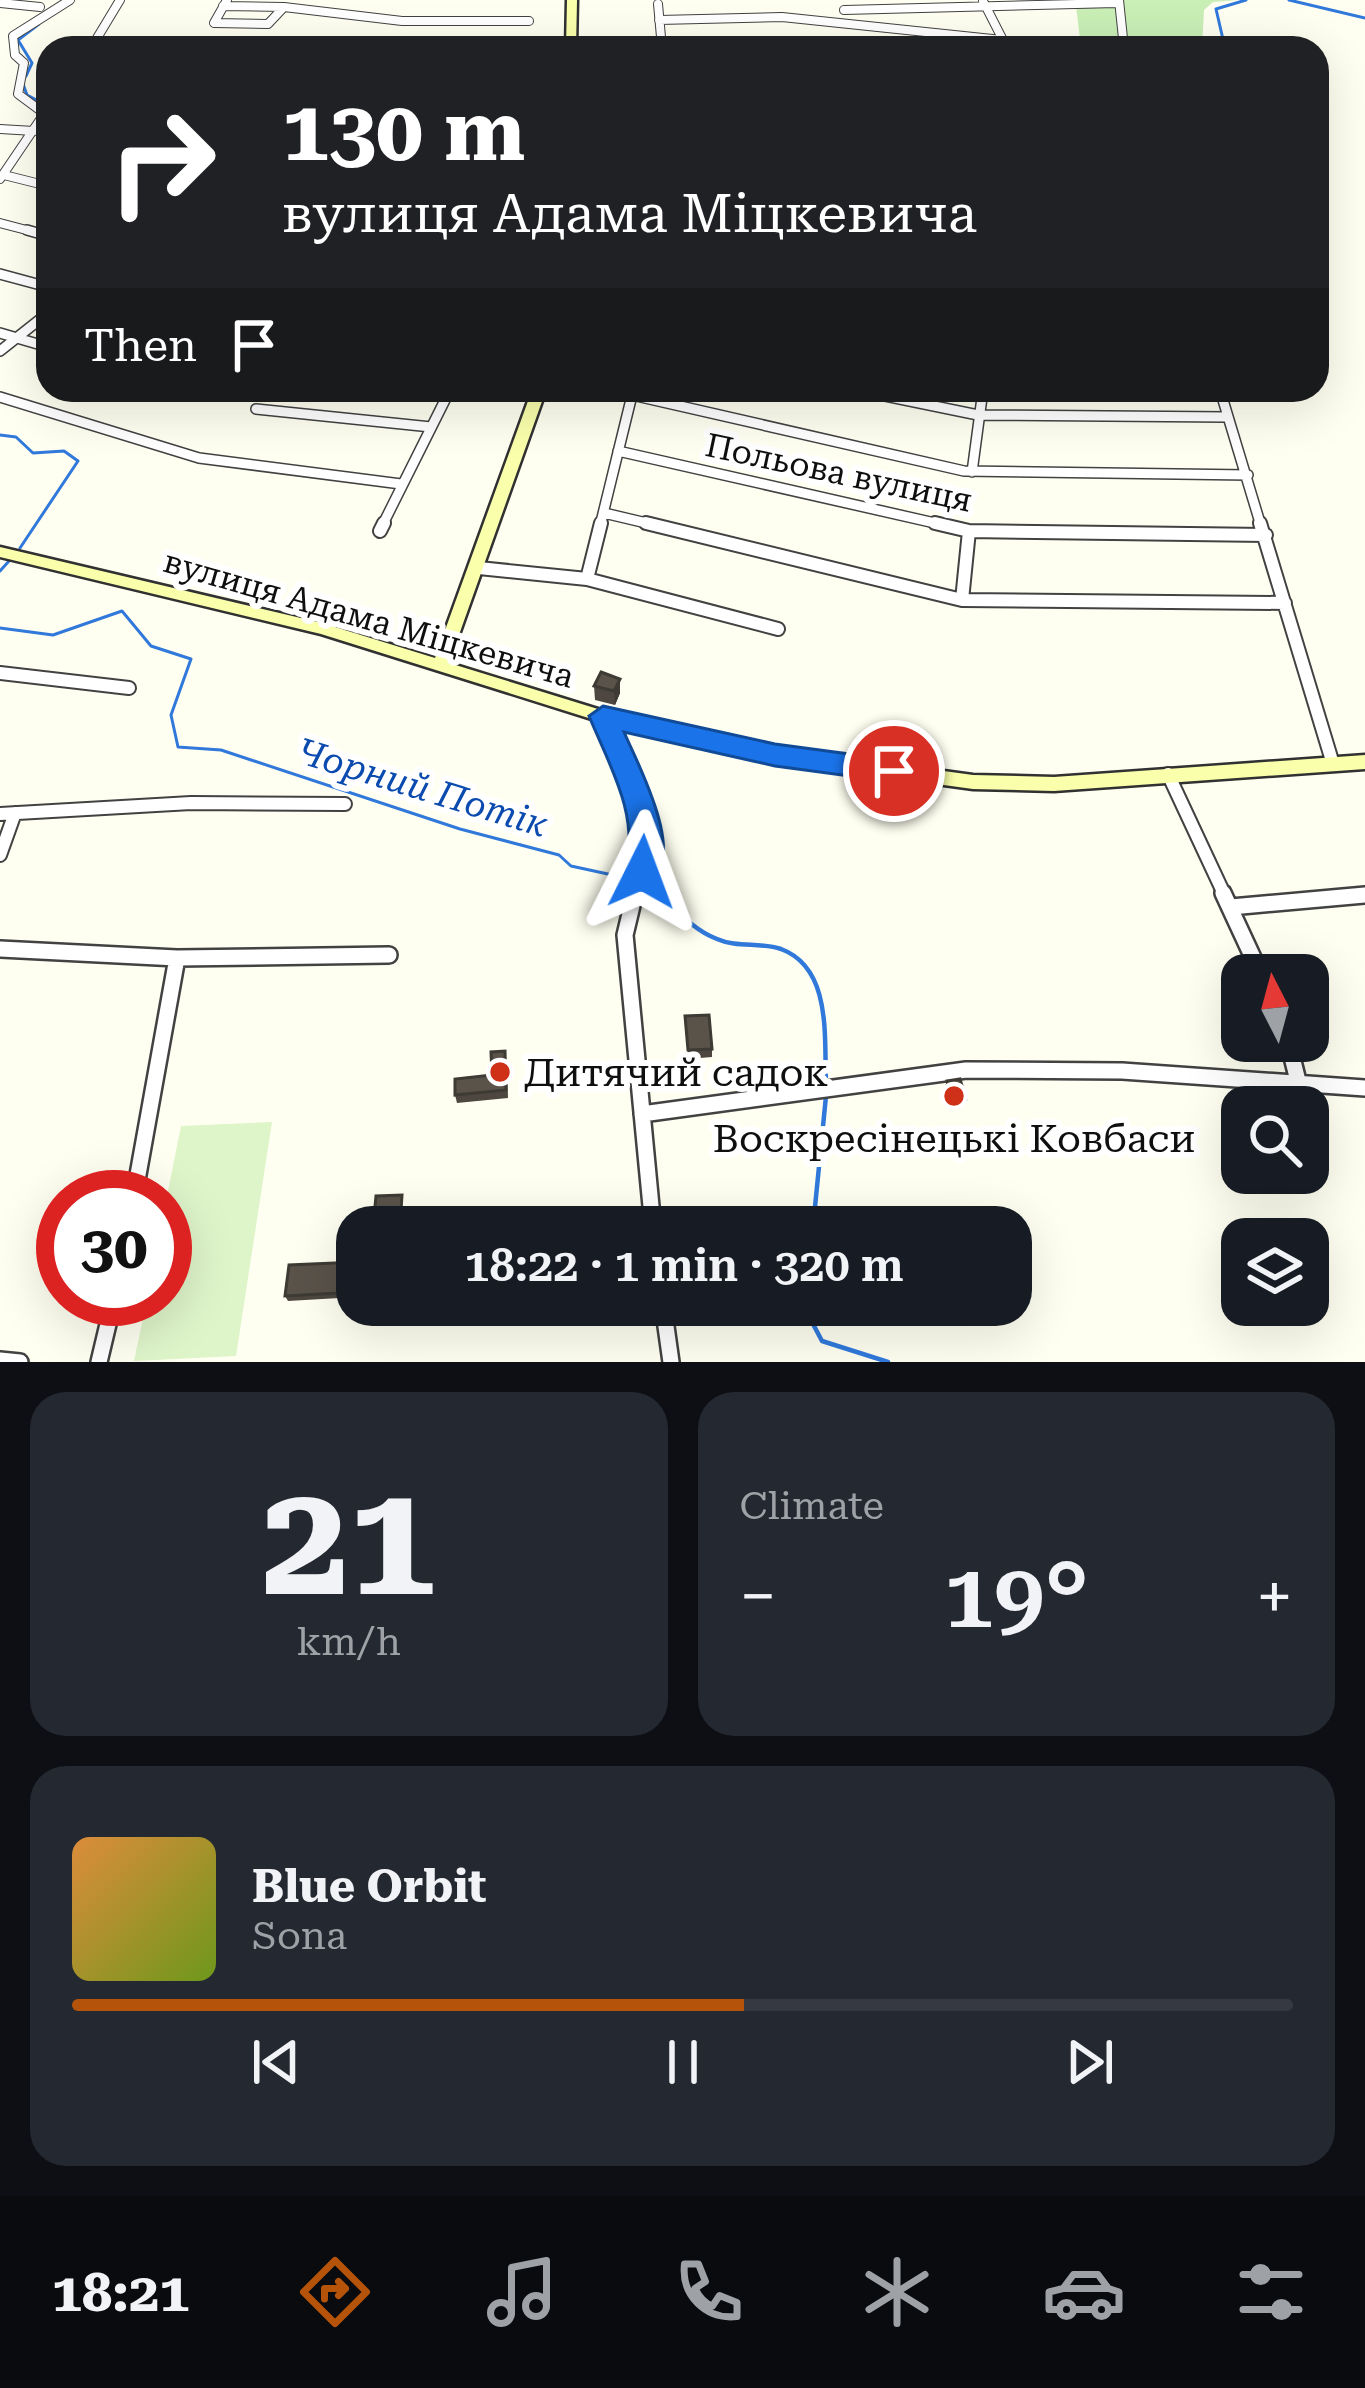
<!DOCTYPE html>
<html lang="en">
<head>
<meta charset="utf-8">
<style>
	:root { --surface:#171b24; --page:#242831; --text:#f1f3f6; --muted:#9ea1a6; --line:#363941; --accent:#b45309 }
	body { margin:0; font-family:"Roboto Serif",serif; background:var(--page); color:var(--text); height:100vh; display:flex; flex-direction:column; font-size:45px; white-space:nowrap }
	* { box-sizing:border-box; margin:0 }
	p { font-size:39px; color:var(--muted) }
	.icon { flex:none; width:66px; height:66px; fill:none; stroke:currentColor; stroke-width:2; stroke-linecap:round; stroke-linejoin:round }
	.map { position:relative; height:1362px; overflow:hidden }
	.drawer { display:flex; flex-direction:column; gap:30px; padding:30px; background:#0d0f14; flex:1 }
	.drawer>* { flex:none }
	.hud { position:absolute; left:36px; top:36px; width:1293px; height:366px; border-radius:36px; box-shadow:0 12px 48px #0002; background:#202124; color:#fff; overflow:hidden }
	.needle { width:78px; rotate:354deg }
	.fabs { position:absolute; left:1221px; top:954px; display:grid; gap:24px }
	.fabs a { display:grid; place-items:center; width:108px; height:108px; border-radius:24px; background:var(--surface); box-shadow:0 12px 48px #0002; font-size:60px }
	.speed { position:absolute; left:36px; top:1170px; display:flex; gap:24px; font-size:60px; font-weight:700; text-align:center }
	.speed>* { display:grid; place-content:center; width:156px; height:156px; border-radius:50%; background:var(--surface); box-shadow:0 12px 48px #0002; line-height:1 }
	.speed .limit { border:18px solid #d22; background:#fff; color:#111 }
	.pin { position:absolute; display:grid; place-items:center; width:102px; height:102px; color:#fff; margin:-51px; border:6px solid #fff; border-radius:50%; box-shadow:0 3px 12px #0007 }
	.me { position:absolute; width:132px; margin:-66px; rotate:3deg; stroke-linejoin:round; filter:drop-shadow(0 0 9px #0008) }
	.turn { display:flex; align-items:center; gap:42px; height:252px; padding:0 48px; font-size:54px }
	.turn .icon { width:156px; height:156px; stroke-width:2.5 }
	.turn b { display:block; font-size:84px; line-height:102px }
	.then { display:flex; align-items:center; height:114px; padding:0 48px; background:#0003; gap:24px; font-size:45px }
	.big { font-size:90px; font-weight:600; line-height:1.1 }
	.drawer .card { flex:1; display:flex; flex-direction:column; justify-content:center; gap:18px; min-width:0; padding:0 42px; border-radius:36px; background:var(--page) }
	.drawer .dial { align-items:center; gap:0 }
	.dial b { font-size:156px; line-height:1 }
	.song { display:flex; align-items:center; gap:36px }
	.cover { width:144px; height:144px; border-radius:18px; background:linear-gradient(135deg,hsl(30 70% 55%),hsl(80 70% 35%)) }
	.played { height:12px; border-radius:6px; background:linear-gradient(90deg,var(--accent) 55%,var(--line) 55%) }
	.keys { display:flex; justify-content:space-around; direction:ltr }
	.heat { display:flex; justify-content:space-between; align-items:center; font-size:66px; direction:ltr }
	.drawer .tiles { flex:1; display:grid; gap:30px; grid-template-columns:1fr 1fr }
	.card:last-child { grid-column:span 2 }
	.trip { position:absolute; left:336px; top:1206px; width:696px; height:120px; border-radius:36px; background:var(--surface); box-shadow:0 12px 48px #0002; font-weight:600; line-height:120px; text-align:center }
	.tabs { display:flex; height:192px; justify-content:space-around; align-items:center; background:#090b0e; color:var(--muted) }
	.tabs .icon { width:84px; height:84px }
	.tabs .current { color:var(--accent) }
	.tabs b { font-size:54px; color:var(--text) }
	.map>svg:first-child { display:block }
	.green { fill:#c9eeb6 }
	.pitch { fill:#def4c9 }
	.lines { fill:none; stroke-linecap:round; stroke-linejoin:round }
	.stream-far1 { stroke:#3079db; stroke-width:3 }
	.stream { stroke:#3079db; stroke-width:4.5 }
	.street-far3-casing { stroke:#424242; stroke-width:10 }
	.street-far2-casing { stroke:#424242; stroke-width:12 }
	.street-far1-casing { stroke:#424242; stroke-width:16 }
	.street-casing { stroke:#424242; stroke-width:20 }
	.secondary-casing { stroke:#313131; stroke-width:5 }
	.street-far3 { stroke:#fff; stroke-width:8 }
	.street-far2 { stroke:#fff; stroke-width:9 }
	.street-far1 { stroke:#fff; stroke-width:12 }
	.street { stroke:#fff; stroke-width:15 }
	.secondary { fill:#faffac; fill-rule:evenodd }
	.wall { fill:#4d4740 }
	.shaded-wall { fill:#3e3a34 }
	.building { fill:#59534a; stroke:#3e3a34; stroke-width:3 }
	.route { fill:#1a73e8; stroke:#114b97; stroke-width:3 }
	.poi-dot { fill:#ce3018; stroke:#fff; stroke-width:4.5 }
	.labels { text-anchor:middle; stroke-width:12; stroke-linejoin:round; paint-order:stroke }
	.street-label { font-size:33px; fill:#0f0f0f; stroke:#fff }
	.water-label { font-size:36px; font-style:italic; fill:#0b4aaf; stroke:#fff }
	.near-poi-label { font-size:39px; fill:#0f0f0f; stroke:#fff; text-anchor:start }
</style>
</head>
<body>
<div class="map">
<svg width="1365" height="1362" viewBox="0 0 1365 1362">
	<rect width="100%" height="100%" fill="#fffff1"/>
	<path class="green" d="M1090,0H1238L1213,2L1204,10L1202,48L1081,47L1076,6Z"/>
	<path class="pitch" d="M272,1122L236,1356L134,1361L147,1299H165V1206L181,1126Z"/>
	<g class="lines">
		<path class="stream-far1" d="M1289,0L1365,18
			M1225,48L1216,9L1246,0
			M26,76L32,63L18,40L39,24
			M23,84L27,95L48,106
			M0,435L16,437L33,453L64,451L78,461L20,548
			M0,571L9,561
			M0,628L53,635L122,611L151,646L191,659L171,715L178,747L221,750L460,829L559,855L571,866L631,879
			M640,882L662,896"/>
		<path class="stream" d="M658,893C677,910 693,930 717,939C737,948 760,942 781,949C832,968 824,1037 826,1081
			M813,1227L826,1096
			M803,1305L822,1341L888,1362"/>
		<defs>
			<path id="street-far3" d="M227,0L214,23L268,24L284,7L402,21H529
				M1119,0L1124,48
				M983,1L1007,48
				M0,3L40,7
				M658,4L662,48
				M223,6L284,7
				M844,10L1116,3
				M659,20L782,17L1002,40
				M91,48L120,0
				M45,114L18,94L24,63L15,55L13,36L70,0
				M0,129L34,131
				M4,175L48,186
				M0,179L46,111
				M0,223L38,233"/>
			<path id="street-far2" d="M27,230L48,236
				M0,274L48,287
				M0,333L48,347
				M0,351L48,313
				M856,390L978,415L1227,417
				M1220,390L1261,526
				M632,395L964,471L1248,475
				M0,397L199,458L401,484
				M256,409L431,427
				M618,451L948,526
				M972,472L983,390
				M604,513L659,526
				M382,526L450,390
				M600,526L633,391"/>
			<path id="street-far1" d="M646,523L962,600L1285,603
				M935,523L969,531L1266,535
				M1260,523L1333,764
				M380,531L384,523
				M479,568L587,579L778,629
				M587,579L601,523
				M962,600L969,531
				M0,673L129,688
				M603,716L639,797L649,839L635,896
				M1168,774L1225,896
				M0,814L191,803L345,804
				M0,855L15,813
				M1352,896L1365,895"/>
			<path id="street" d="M635,893L625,935L653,1227
				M1223,893L1261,975
				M1231,907L1365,895
				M0,949L177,958L389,955
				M1288,1041L1299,1085
				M642,1114L966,1070L1122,1071L1365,1088
				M134,1197L177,958
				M663,1305L671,1362
				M0,1360L20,1362
				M99,1362L114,1299"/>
			<path id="secondary" d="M567,0H577L576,48H566Z
				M532,390H546L449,663L614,714L775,748L973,775L1054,777L1365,755V769L1054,791L973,789L775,762L614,726L321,634L0,557V547L322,623L435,658Z"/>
		</defs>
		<use href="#street-far3" class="street-far3-casing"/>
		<use href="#street-far2" class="street-far2-casing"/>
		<use href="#street-far1" class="street-far1-casing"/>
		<use href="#street" class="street-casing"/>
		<use href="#secondary" class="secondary-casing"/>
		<use href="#street-far3" class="street-far3"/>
		<use href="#street-far2" class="street-far2"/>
		<use href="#street-far1" class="street-far1"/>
		<use href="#street" class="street"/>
		<use href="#secondary" class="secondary"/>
	</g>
	<path class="wall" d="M620,679V693L615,705L595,700L594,686Z
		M685,1025L712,1049V1057L688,1059Z
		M507,1059L508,1098L457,1103L455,1095L492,1075Z
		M947,1081L966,1099L964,1105L950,1106L945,1086Z
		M357,1262V1297L288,1301L285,1296Z"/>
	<path class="shaded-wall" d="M620,679V693L615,705L614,691Z"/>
	<path class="building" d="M601,672L620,679L614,691L594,686Z
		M709,1015L712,1049L688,1050L685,1016Z
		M505,1051L506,1090L455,1095V1079L492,1075L491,1052Z
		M960,1079L966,1099L952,1101L947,1081Z
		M402,1195L400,1227H373L376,1196Z
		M357,1262V1292L285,1296L289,1265Z"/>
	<path class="route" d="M603,706L775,744L894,760L908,771L894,782L775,766L624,732C637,763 694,867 642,885L626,872C639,814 611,769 589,716Z"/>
	<g class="poi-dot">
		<circle cx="500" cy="1072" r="12"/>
		<circle cx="954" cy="1096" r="12"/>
	</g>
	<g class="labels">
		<g class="street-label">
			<text transform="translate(839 472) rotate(12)" y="12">Польова вулиця</text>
			<text transform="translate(369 618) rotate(16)" y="12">вулиця Адама Міцкевича</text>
		</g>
		<g class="water-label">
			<text transform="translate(422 787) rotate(17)" y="13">Чорний Потік</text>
		</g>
		<g class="near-poi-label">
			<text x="524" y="1086">Дитячий садок</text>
			<text x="954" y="1152" text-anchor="middle">Воскресінецькі Ковбаси</text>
		</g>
	</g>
</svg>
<div class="fabs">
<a><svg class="needle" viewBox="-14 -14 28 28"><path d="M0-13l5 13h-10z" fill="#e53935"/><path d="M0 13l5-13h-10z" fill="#9ea1a6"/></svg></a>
<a><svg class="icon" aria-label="search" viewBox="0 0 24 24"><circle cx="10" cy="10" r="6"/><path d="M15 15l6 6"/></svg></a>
<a><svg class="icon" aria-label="layers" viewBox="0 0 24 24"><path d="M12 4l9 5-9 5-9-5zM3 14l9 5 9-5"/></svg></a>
</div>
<div class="speed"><div class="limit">30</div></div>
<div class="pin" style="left:894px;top:771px;background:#d93025"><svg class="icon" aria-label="arrive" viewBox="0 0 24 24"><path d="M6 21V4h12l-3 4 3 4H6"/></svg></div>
<svg class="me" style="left:642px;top:872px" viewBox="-20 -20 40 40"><path d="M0-17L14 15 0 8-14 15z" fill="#1a73e8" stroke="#fff" stroke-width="4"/></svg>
<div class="trip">18:22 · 1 min · 320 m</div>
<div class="hud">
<div class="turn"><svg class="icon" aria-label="right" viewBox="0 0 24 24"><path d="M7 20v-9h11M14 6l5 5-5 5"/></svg><div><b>130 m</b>вулиця Адама Міцкевича</div></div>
<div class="then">Then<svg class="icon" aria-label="arrive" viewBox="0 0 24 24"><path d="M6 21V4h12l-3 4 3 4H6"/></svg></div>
</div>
</div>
<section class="drawer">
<div class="tiles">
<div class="card dial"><b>21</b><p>km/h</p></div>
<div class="card"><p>Climate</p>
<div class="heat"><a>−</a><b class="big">19°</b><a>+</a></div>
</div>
<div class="card">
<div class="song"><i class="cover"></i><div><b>Blue Orbit</b><p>Sona</p></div></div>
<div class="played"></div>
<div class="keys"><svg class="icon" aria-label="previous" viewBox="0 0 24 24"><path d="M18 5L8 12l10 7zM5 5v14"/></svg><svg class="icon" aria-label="pause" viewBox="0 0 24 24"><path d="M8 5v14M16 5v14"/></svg><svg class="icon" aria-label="next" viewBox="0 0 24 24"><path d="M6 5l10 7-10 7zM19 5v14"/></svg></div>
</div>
</div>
</section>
<nav class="tabs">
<b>18:21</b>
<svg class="icon current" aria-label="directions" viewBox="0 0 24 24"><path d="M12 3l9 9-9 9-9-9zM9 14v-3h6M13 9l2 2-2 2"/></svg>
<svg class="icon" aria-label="music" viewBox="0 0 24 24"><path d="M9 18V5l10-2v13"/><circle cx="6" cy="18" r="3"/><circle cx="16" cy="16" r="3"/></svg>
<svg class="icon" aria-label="phone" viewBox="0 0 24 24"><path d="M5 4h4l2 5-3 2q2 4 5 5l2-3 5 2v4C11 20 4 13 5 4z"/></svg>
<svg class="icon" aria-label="climate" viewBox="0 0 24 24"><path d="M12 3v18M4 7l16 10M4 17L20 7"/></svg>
<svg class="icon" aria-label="car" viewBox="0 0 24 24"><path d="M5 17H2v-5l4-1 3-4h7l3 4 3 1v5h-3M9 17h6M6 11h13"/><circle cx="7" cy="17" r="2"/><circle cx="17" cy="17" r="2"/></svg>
<svg class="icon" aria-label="filters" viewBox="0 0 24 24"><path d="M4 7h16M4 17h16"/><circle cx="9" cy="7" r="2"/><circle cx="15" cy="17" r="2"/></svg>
</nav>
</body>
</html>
